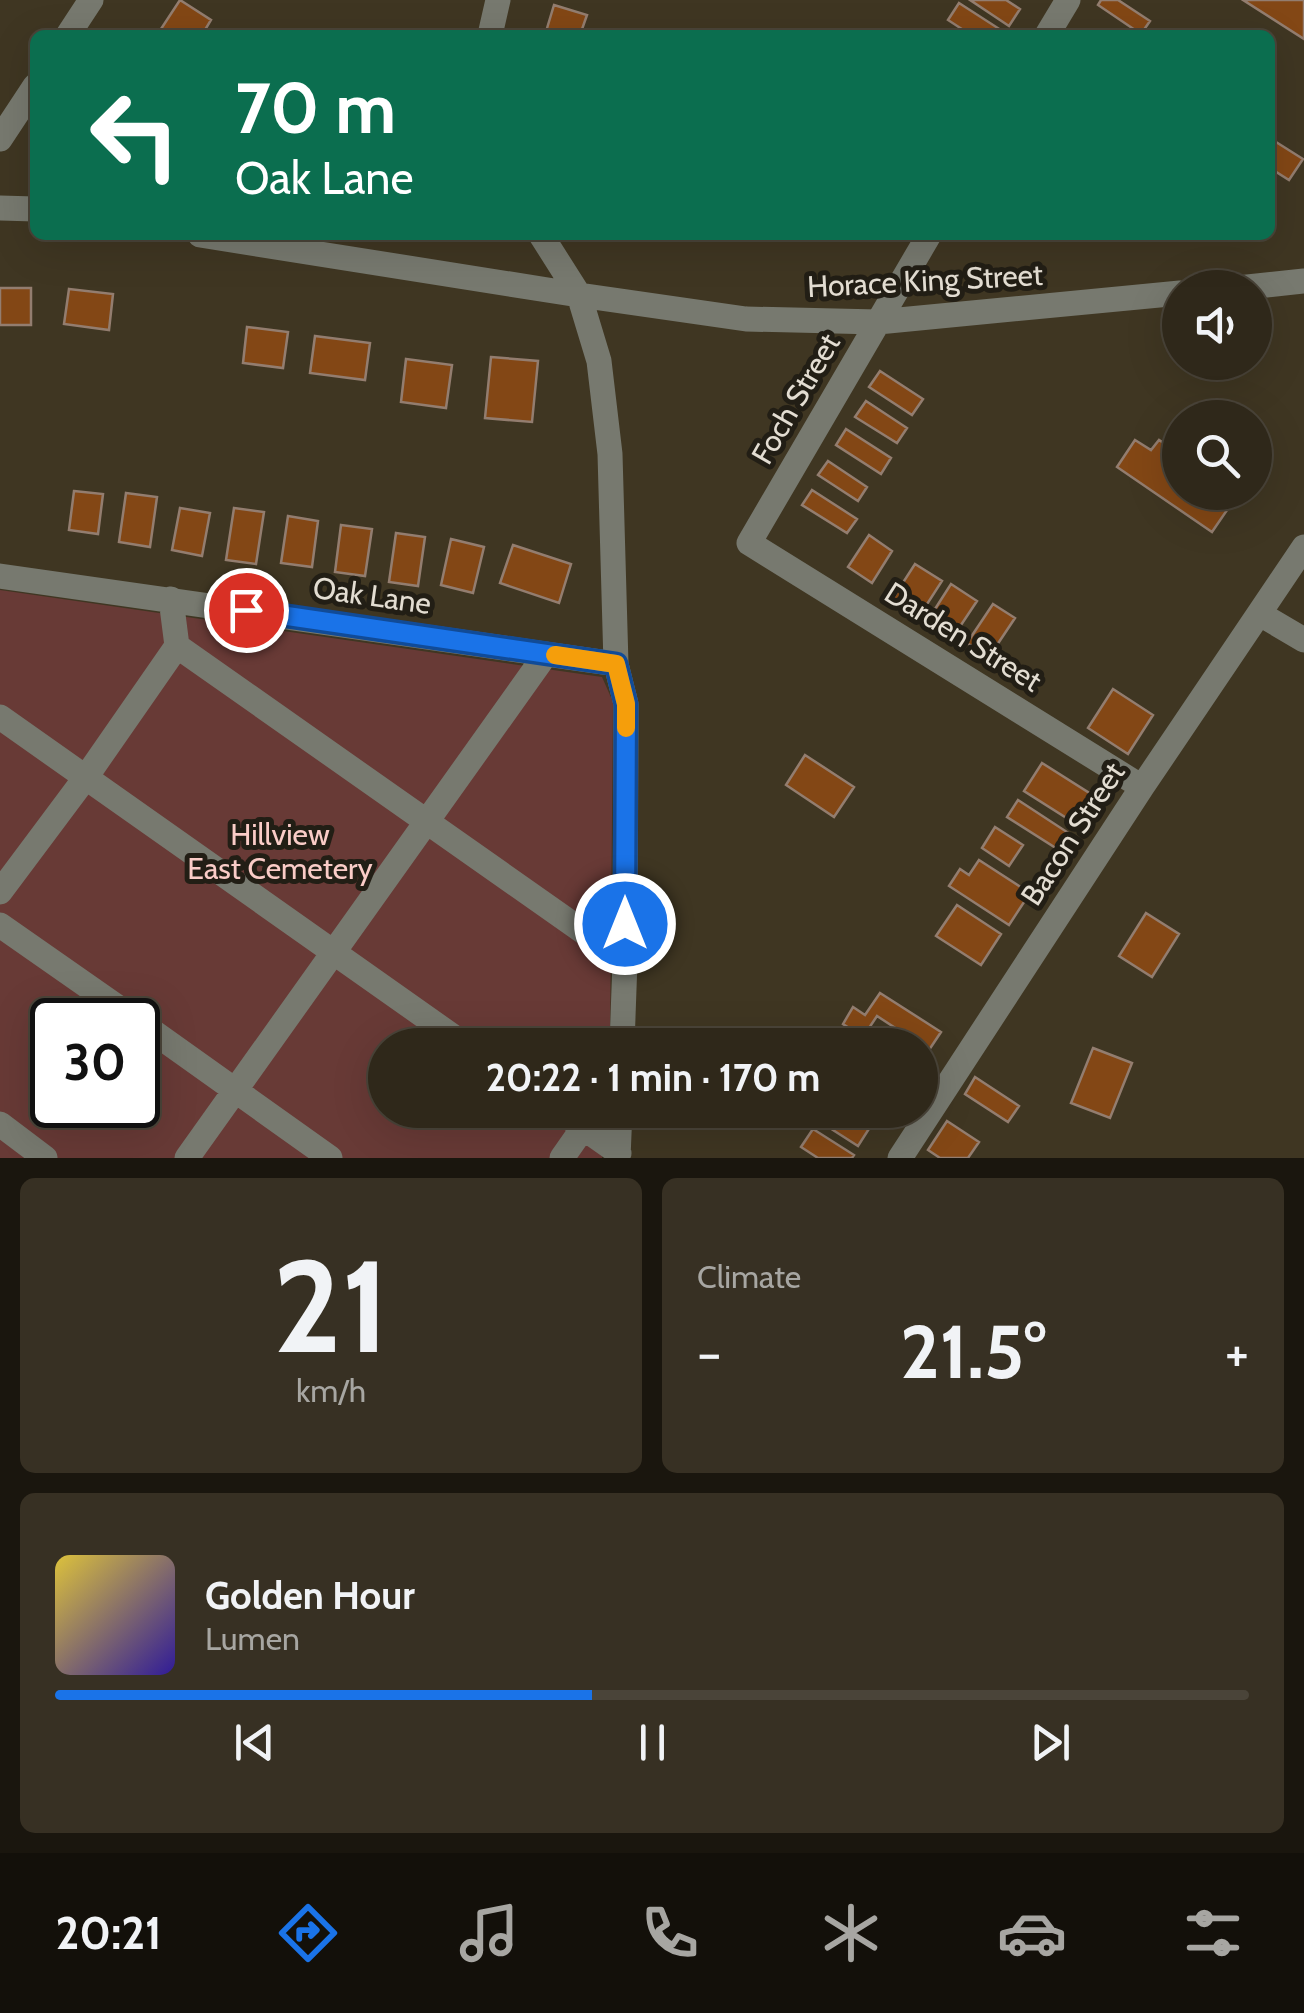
<!DOCTYPE html>
<html lang="en">
<head>
<meta charset="utf-8">
<style>
	:root { --surface:#2f281a; --page:#373023; --text:#f1f3f6; --muted:#a7a6a2; --line:#4a4439; --accent:#1a73e8 }
	body { margin:0; font-family:Cabin,sans-serif; background:var(--page); color:var(--text); height:100vh; display:flex; flex-direction:column; font-size:38px; white-space:nowrap }
	* { box-sizing:border-box; margin:0 }
	p { font-size:32px; color:var(--muted) }
	.icon { flex:none; width:55px; height:55px; fill:none; stroke:currentColor; stroke-width:2; stroke-linecap:round; stroke-linejoin:round }
	.map { position:relative; height:1158px; overflow:hidden }
	.panel { display:flex; flex-direction:column; gap:20px; padding:20px; background:#1a160e; flex:1 }
	.panel>* { flex:none }
	.hud { position:absolute; left:30px; top:30px; width:1245px; height:210px; border-radius:15px; box-shadow:0 10px 40px #0002,0 0 0 2px var(--line); background:#0b6e4f; color:#fff; overflow:hidden }
	.controls { position:absolute; left:1162px; top:270px; display:grid; gap:20px }
	.controls a { display:grid; place-items:center; width:110px; height:110px; border-radius:50%; background:var(--surface); box-shadow:0 10px 40px #0002,0 0 0 2px var(--line); font-size:50px }
	.speed { position:absolute; left:30px; top:998px; display:flex; gap:20px; font-size:50px; font-weight:700; text-align:center }
	.speed>* { display:grid; place-content:center; width:130px; height:130px; border-radius:50%; background:var(--surface); box-shadow:0 10px 40px #0002,0 0 0 2px var(--line); line-height:1 }
	.speed .limit { border:5px solid #111; border-radius:15px; background:#fff; color:#111 }
	.pin { position:absolute; display:grid; place-items:center; width:85px; height:85px; color:#fff; margin:-42px; border:5px solid #fff; border-radius:50%; box-shadow:0 2px 10px #0007 }
	.me { position:absolute; width:110px; margin:-55px; rotate:0deg; stroke-linejoin:round; filter:drop-shadow(0 0 8px #0008) }
	.turn { display:flex; align-items:center; gap:35px; height:210px; padding:0 40px; font-size:45px }
	.turn .icon { width:130px; height:130px; stroke-width:2.5 }
	.turn b { display:block; font-size:70px; line-height:85px }
	.big { font-size:75px; font-weight:800; line-height:1.1 }
	.panel .card { flex:1; display:flex; flex-direction:column; justify-content:center; gap:15px; min-width:0; padding:0 35px; border-radius:15px; background:var(--page) }
	.panel .dial { align-items:center; gap:0 }
	.dial b { font-size:130px; line-height:1 }
	.song { display:flex; align-items:center; gap:30px }
	.cover { width:120px; height:120px; border-radius:15px; background:linear-gradient(135deg,hsl(50 70% 55%),hsl(250 70% 35%)) }
	.played { height:10px; border-radius:5px; background:linear-gradient(90deg,var(--accent) 45%,var(--line) 45%) }
	.keys { display:flex; justify-content:space-around; direction:ltr }
	.heat { display:flex; justify-content:space-between; align-items:center; font-size:55px; direction:ltr }
	.panel .tiles { flex:1; display:grid; gap:20px; grid-template-columns:1fr 1fr }
	.card:last-child { grid-column:span 2 }
	.trip { position:absolute; left:368px; top:1028px; width:570px; height:100px; border-radius:50px; background:var(--surface); box-shadow:0 10px 40px #0002,0 0 0 2px var(--line); font-weight:800; line-height:100px; text-align:center }
	.menu { display:flex; height:160px; justify-content:space-around; align-items:center; background:#13100a; color:var(--muted) }
	.menu .icon { width:70px; height:70px }
	.menu .current { color:var(--accent) }
	.menu b { font-size:45px; color:var(--text) }
	.map>svg:first-child { display:block }
	.green { fill:#683a36; fill-rule:evenodd }
	.building { fill:#834715; stroke:#937d6f; stroke-width:2.5 }
	.lines { fill:none; stroke-linecap:round; stroke-linejoin:round }
	.minor { stroke:#77796f; stroke-width:25 }
	.route-casing { stroke:#114b97; stroke-width:25 }
	.route { stroke:#1a73e8; stroke-width:18 }
	.slow { stroke:#f59e0b; stroke-width:18 }
	.labels { text-anchor:middle; stroke-width:10; stroke-linejoin:round; paint-order:stroke }
	.street-label { font-size:30px; fill:#e3ddd2; stroke:#221e15 }
	.park-label { font-size:30px; fill:#faccc7; stroke:#221e15 }
</style>
</head>
<body>
<div class="map">
<svg width="1304" height="1158" viewBox="0 0 1304 1158">
	<rect width="100%" height="100%" fill="#3f3622"/>
	<path class="green" d="M0,590L602,677L613,702L610,1045H385V1110H608L602,1158H0ZM52,1020H138V1105H52Z"/>
	<path class="building" d="M180,0L211,20L202,35H157Z
		M970,0H1006L1020,9L1009,26Z
		M1101,0H1118L1150,21L1141,34L1098,5Z
		M1243,0H1304V39Z
		M959,3L1004,32L1002,35H971L948,20Z
		M554,5L587,15L580,35H545Z
		M1276,142L1303,159L1289,180L1270,168V151Z
		M0,288H31V325H0Z
		M69,289L113,294L109,330L64,324Z
		M247,327L288,332L283,368L243,363Z
		M315,336L370,343L365,380L310,373Z
		M491,357L538,361L532,422L485,418Z
		M406,359L452,365L446,408L401,402Z
		M880,371L923,399L912,415L869,387Z
		M866,401L907,428L897,443L855,417Z
		M846,429L891,458L881,474L836,445Z
		M1135,440L1151,450L1159,440L1180,454V492L1238,494L1212,532L1117,467Z
		M828,461L867,487L858,501L818,475Z
		M812,490L857,519L847,533L802,505Z
		M74,491L103,494L98,534L69,530Z
		M126,493L157,497L150,547L119,542Z
		M180,508L210,513L202,556L172,550Z
		M234,508L264,512L256,564L226,560Z
		M288,516L318,521L312,567L281,563Z
		M341,525L372,529L365,576L335,572Z
		M396,533L425,537L418,586L389,582Z
		M869,535L892,551L872,583L848,567Z
		M451,539L484,547L473,593L441,585Z
		M513,545L571,564L559,603L500,583Z
		M915,564L942,581L920,615L893,598Z
		M951,584L977,601L953,637L928,620Z
		M993,604L1015,618L989,657L967,643Z
		M1113,689L1153,715L1128,754L1088,728Z
		M805,755L854,787L834,817L786,785Z
		M1042,763L1094,796L1076,824L1024,791Z
		M1018,800L1070,834L1059,850L1007,817Z
		M995,827L1023,845L1009,866L982,848Z
		M979,860L1030,893L1009,925L949,886L960,869L969,875Z
		M957,905L1001,934L981,965L936,936Z
		M1146,913L1179,934L1152,977L1119,956Z
		M880,993L941,1032L929,1050L877,1016L863,1037L843,1024L853,1007L865,1015Z
		M1093,1048L1132,1063L1110,1118L1071,1103Z
		M975,1077L1019,1106L1008,1122L965,1094Z
		M815,1110H881L858,1146L811,1116Z
		M947,1121L979,1142L968,1158H940L928,1150Z
		M813,1129L854,1155L852,1158H818L801,1147Z"/>
	<g class="lines">
		<path class="minor" d="M68,35L91,0
			M490,35L498,0
			M1047,35L1068,0
			M0,139L35,86
			M0,208L35,209
			M200,235L579,295L746,319L878,322L1180,293
			M541,235L579,295L599,361L610,454L616,664L626,704L625,961L622,1045
			M929,235L749,543L1142,787
			M1238,288L1304,281
			M0,576L616,664
			M1260,614L1304,640
			M177,646L625,961
			M0,717L465,1045
			M0,892L86,777L177,646L171,599
			M0,925L136,1020
			M138,1021L330,1158
			M558,1110L619,1153
			M0,1124L45,1158
			M187,1158L546,654
			M562,1158L583,1128
			M618,1158L620,1110
			M900,1158L1142,787L1304,547"/>
	</g>
	<g class="lines">
		<defs>
			<path id="route" d="M246,610L616,664L626,704L625,924"/>
		</defs>
		<use href="#route" class="route-casing"/>
		<use href="#route" class="route"/>
		<path class="slow" d="M555,655L616,664L626,704V728"/>
	</g>
	<g class="labels">
		<g class="street-label">
			<text transform="translate(925 281) rotate(-3)" y="10">Horace King Street</text>
			<text transform="translate(796 399) rotate(-60)" y="10">Foch Street</text>
			<text transform="translate(372 596) rotate(8)" y="10">Oak Lane</text>
			<text transform="translate(963 637) rotate(32)" y="10">Darden Street</text>
			<text transform="translate(1073 834) rotate(-57)" y="10">Bacon Street</text>
		</g>
		<g class="park-label">
			<text x="280" y="845">Hillview<tspan x="280" dy="34">East Cemetery</tspan></text>
		</g>
	</g>
</svg>
<div class="controls">
<a><svg class="icon" aria-label="sound" viewBox="0 0 24 24"><path d="M4 9h4l5-4v14l-5-4H4zM17 9q2 3 0 6"/></svg></a>
<a><svg class="icon" aria-label="search" viewBox="0 0 24 24"><circle cx="10" cy="10" r="6"/><path d="M15 15l6 6"/></svg></a>
</div>
<div class="speed"><div class="limit">30</div></div>
<div class="pin" style="left:246px;top:610px;background:#d93025"><svg class="icon" aria-label="arrive" viewBox="0 0 24 24"><path d="M6 21V4h12l-3 4 3 4H6"/></svg></div>
<svg class="me" style="left:625px;top:924px" viewBox="-20 -20 40 40"><circle r="17" fill="#1a73e8" stroke="#fff" stroke-width="3"/><path d="M0-11L8 9 0 5-8 9z" fill="#fff"/></svg>
<div class="trip">20:22 · 1 min · 170 m</div>
<div class="hud">
<div class="turn"><svg class="icon" aria-label="left" viewBox="0 0 24 24"><path d="M17 20v-9H6M10 6l-5 5 5 5"/></svg><div><b>70 m</b>Oak Lane</div></div>
</div>
</div>
<section class="panel">
<div class="tiles">
<div class="card dial"><b>21</b><p>km/h</p></div>
<div class="card"><p>Climate</p>
<div class="heat"><a>−</a><b class="big">21.5°</b><a>+</a></div>
</div>
<div class="card">
<div class="song"><i class="cover"></i><div><b>Golden Hour</b><p>Lumen</p></div></div>
<div class="played"></div>
<div class="keys"><svg class="icon" aria-label="previous" viewBox="0 0 24 24"><path d="M18 5L8 12l10 7zM5 5v14"/></svg><svg class="icon" aria-label="pause" viewBox="0 0 24 24"><path d="M8 5v14M16 5v14"/></svg><svg class="icon" aria-label="next" viewBox="0 0 24 24"><path d="M6 5l10 7-10 7zM19 5v14"/></svg></div>
</div>
</div>
</section>
<nav class="menu">
<b>20:21</b>
<svg class="icon current" aria-label="directions" viewBox="0 0 24 24"><path d="M12 3l9 9-9 9-9-9zM9 14v-3h6M13 9l2 2-2 2"/></svg>
<svg class="icon" aria-label="music" viewBox="0 0 24 24"><path d="M9 18V5l10-2v13"/><circle cx="6" cy="18" r="3"/><circle cx="16" cy="16" r="3"/></svg>
<svg class="icon" aria-label="phone" viewBox="0 0 24 24"><path d="M5 4h4l2 5-3 2q2 4 5 5l2-3 5 2v4C11 20 4 13 5 4z"/></svg>
<svg class="icon" aria-label="climate" viewBox="0 0 24 24"><path d="M12 3v18M4 7l16 10M4 17L20 7"/></svg>
<svg class="icon" aria-label="car" viewBox="0 0 24 24"><path d="M5 17H2v-5l4-1 3-4h7l3 4 3 1v5h-3M9 17h6M6 11h13"/><circle cx="7" cy="17" r="2"/><circle cx="17" cy="17" r="2"/></svg>
<svg class="icon" aria-label="filters" viewBox="0 0 24 24"><path d="M4 7h16M4 17h16"/><circle cx="9" cy="7" r="2"/><circle cx="15" cy="17" r="2"/></svg>
</nav>
</body>
</html>
